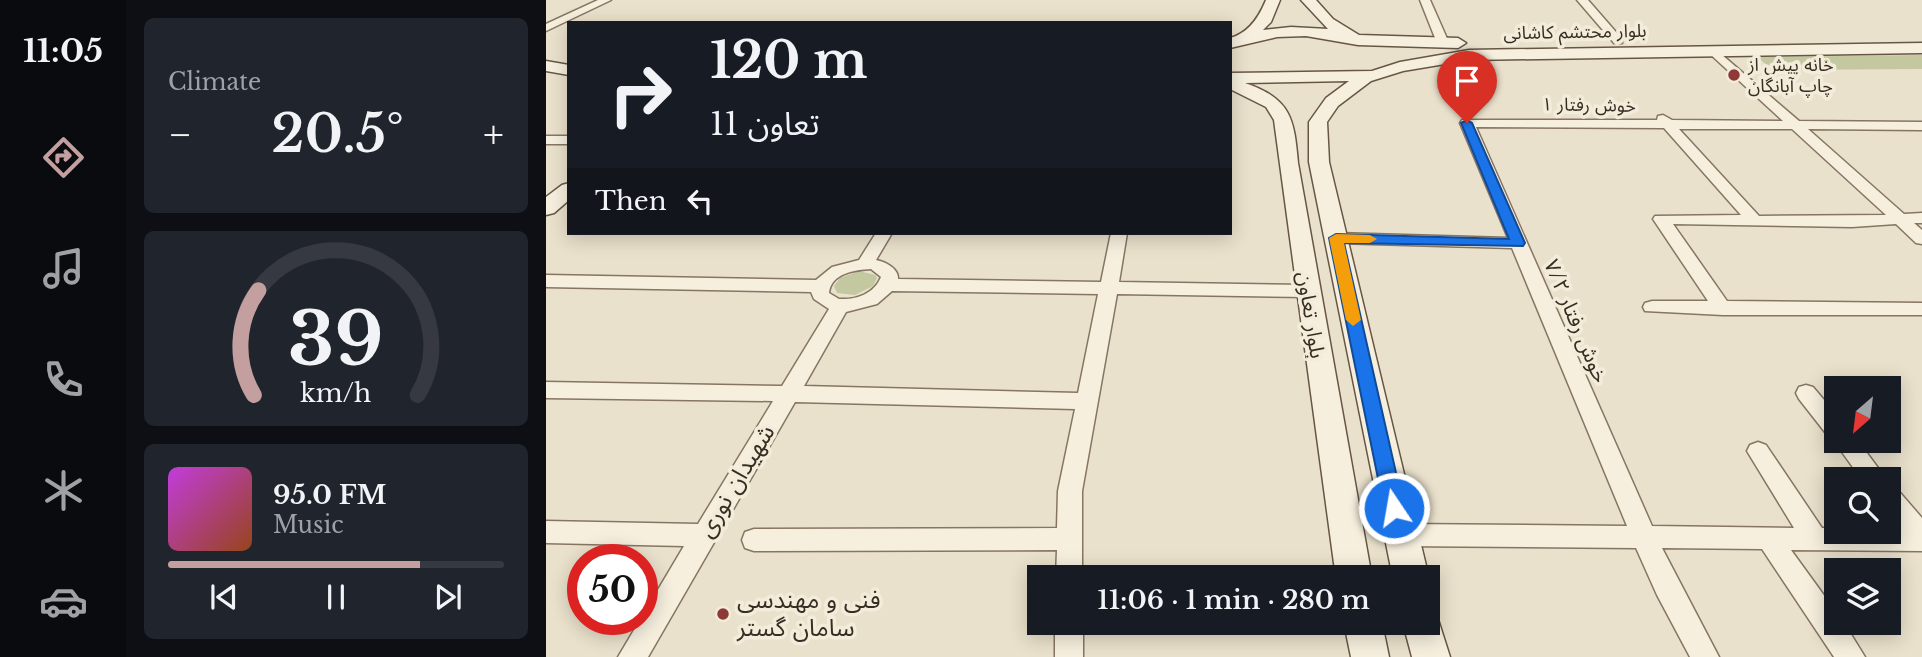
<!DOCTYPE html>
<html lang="en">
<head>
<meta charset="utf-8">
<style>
	:root { --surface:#171b24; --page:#20242c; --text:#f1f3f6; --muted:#9ea1a6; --line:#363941; --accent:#c49fa0 }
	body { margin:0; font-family:"Libre Baskerville","Noto Sans Arabic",serif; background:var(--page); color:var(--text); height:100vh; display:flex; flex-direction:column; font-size:26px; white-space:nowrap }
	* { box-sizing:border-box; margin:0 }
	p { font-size:23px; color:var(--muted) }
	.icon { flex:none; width:38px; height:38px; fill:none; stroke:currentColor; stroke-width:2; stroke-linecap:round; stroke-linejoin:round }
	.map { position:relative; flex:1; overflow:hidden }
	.panel { display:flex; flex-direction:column; gap:18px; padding:18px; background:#0d0f14; width:420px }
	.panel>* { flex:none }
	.banner { position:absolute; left:21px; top:21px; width:665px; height:214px; border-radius:0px; box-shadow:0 4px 18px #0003; background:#171b24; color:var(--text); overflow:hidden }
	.needle { width:46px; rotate:208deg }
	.buttons { position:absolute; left:1278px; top:376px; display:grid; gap:14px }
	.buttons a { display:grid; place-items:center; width:77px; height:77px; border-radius:0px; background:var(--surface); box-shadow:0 4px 18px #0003; font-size:35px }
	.speed { position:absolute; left:21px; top:544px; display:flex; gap:14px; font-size:35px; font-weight:700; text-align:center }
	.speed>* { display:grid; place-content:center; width:91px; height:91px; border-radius:50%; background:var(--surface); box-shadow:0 4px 18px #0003; line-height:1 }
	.speed .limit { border:10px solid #d22; background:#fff; color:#111 }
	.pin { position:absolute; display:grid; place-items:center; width:60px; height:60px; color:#fff; margin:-72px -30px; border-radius:50% 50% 50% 0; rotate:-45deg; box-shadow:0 0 7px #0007 }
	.pin .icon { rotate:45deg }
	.me { position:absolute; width:77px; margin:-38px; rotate:348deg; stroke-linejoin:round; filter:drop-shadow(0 0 5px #0008) }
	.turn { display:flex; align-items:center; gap:24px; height:147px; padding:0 28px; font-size:32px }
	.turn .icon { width:91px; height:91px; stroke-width:2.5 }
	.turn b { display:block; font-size:49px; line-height:60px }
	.then { display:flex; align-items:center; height:66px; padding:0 28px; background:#0003; gap:14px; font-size:26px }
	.big { font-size:52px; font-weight:600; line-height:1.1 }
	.panel .tile { flex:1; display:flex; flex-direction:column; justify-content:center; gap:10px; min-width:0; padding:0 24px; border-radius:10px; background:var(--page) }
	.panel .dial { align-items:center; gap:0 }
	.dial svg { height:182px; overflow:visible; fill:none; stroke:var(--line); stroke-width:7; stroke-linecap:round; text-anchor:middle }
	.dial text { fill:var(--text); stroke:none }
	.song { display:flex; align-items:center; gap:21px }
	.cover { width:84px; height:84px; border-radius:10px; background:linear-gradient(135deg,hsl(290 70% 55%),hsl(20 70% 35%)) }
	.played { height:7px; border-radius:4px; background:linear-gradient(90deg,var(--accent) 75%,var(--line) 75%) }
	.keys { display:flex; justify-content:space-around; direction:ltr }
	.heat { display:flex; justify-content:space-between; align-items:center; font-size:38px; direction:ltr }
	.trip { position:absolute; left:481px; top:565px; width:413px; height:70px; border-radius:0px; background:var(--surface); box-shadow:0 4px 18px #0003; font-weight:600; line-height:70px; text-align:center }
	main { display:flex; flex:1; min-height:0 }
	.dock { display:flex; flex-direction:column; width:126px; justify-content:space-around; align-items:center; background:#090b0e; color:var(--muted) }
	.dock .icon { width:49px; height:49px }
	.dock .active { color:var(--accent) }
	.dock b { font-size:32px; color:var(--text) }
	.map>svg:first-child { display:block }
	.green { fill:#c3c8a0 }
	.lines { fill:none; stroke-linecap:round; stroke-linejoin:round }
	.minor-casing { stroke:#867561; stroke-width:3 }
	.secondary-casing { stroke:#685644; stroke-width:3 }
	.minor { fill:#f6efde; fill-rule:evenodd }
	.secondary { fill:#f6efde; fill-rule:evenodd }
	.route { fill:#1a73e8; stroke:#114b97; stroke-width:2 }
	.slow { fill:#f59e0b }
	.poi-dot { fill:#8e3838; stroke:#f3ecda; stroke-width:2.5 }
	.labels { text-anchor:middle; stroke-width:7; stroke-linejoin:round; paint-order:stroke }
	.far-street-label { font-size:18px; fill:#382d23; stroke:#f3ecda }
	.far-poi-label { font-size:18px; fill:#382d23; stroke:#f3ecda; text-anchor:start }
	.street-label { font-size:21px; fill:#382d23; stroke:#f3ecda }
	.near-street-label { font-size:24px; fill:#382d23; stroke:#f3ecda }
	.near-poi-label { font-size:24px; fill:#382d23; stroke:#f3ecda; text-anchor:start }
</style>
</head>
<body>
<main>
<nav class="dock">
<b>11:05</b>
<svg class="icon active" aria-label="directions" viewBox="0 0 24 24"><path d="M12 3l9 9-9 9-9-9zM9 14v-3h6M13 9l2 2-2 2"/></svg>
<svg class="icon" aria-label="music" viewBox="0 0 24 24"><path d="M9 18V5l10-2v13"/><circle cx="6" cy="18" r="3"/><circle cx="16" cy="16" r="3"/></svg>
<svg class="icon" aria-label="phone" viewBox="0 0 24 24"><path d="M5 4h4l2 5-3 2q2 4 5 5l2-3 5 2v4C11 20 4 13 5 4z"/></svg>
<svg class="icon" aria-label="climate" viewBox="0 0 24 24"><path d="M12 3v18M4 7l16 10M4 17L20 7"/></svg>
<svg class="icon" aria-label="car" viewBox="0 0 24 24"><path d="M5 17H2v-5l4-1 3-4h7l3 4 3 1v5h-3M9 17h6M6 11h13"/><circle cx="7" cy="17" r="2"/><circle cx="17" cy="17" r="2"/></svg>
</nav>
<section class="panel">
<div class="tile"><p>Climate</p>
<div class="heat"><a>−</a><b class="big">20.5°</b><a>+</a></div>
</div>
<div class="tile dial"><svg viewBox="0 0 100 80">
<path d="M14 69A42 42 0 1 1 86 69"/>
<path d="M14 69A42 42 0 0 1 16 23" stroke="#c49fa0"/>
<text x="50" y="56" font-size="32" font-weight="700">39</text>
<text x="50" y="72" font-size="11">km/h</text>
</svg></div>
<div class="tile">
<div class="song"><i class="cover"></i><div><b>95.0 FM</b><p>Music</p></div></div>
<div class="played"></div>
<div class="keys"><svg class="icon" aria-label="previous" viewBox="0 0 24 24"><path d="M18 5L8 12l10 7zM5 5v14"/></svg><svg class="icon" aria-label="pause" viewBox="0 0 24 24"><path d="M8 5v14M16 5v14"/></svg><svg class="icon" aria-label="next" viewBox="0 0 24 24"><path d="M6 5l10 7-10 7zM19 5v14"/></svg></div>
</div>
</section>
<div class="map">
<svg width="1376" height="657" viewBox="0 0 1376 657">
	<rect width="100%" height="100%" fill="#eae1cc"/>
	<path class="green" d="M1376,55V69L1227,70L1211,57Z
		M313,271L329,275L331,278L327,286L309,295L291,293L288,286L294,278Z"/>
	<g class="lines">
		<defs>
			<path id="minor" d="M52,0H65L0,31V24Z
				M874,0H884L903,43L901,45L891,43Z
				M1031,0H1042L1076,39V43H1068Z
				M1168,48L1253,121L1376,122V130L1262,129L1358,214L1376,213V223H1368L1376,230V244L1370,243L1350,224L1306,227L1127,224L1181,301L1376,303V315H1177L1099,311L1097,307L1099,303L1106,301H1162L1107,219L1109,216L1195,215L1118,128L930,127L1106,526L1248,528L1201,451L1204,445L1212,442L1220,445L1276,528H1290V532H1342V529H1355L1342,513V485L1350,488L1376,518V551L1245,550L1290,612V623H1298L1319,657H1288L1216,549L1116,548L1173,657H1144L1111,595L1090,548L854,546L845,543L842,535L845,527L854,524L1081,526L966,248L790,243L782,238L790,233L962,238L914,123L916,120H1111L1112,116L1117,115L1126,120L1237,121L1164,54V50ZM1133,129H1246L1340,215L1213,216Z
				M0,136H23V144H0Z
				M330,233H346L330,260C340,262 353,269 352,279L555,282L565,233H581L573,282L762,285L771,291L762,297L571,294L536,491V578H510L511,550L208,551L199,548L196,540L199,532L208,529L511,528L512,491L529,409L249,402L102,657H72L138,546L0,543V521L152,524L227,401L0,398V382L236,386L283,309L268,299L265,292L0,287V275L270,280L286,267L313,260ZM325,269L335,277C328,294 310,300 293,299L283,293C285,273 309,270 325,269ZM346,291L552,294L532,393L258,386L300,312L331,304Z
				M1260,385L1267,387L1290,414V441H1312L1341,480H1316L1288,441L1289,438L1282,436L1253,399L1250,393L1253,387Z
				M509,623H537V657H509Z"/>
			<path id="secondary" d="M720,0H734L725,22L717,30L745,27L782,29L755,0H770L787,19L813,35L912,38L920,43L912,48L812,45L760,36L731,37L684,48V38C703,33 713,17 720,0Z
				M1376,43V53L923,60L857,71L825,81L792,106L781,122L783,162L883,578L882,580L847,578L763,162V122L780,98L803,81L699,83C745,99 748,118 752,163L826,578H790L728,120L720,107L684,89V73L826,71L854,62L923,50Z
				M0,61L23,65V75L0,71Z
				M23,183V200L8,213L0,215V197L16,185Z
				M882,608L889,610L904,657H866L857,623H882Z
				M798,623H836L843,657H805Z"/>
		</defs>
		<use href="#minor" class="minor-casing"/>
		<use href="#secondary" class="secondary-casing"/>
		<use href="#minor" class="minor"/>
		<use href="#secondary" class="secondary"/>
	</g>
	<path class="route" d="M921,120L926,123L979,243L977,246L798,243L858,508L855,514L848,517L841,514L838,508L783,238L790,234L963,239L915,123Z"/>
	<path class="slow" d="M790,234L824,235L831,239L824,243H798L815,320L807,326L800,320L783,238Z"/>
	<g class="poi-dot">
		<circle cx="1188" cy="75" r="7"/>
		<circle cx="177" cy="614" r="7"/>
	</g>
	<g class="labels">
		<g class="far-street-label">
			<text transform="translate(1029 32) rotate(-1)" y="6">بلوار محتشم کاشانی</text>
			<text transform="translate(1043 105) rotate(1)" y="6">خوش رفتار ۱</text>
		</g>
		<g class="far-poi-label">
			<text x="1202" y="71">خانه پیش از<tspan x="1202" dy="21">چاپ آبانگان</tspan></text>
		</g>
		<g class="street-label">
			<text transform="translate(765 315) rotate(81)" y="7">بلوار تعاون</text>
			<text transform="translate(1030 321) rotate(67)" y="7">خوش رفتار ۷/۲</text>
		</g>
		<g class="near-street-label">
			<text transform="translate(190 481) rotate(-59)" y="8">شهیدان نوری</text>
		</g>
		<g class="near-poi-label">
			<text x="191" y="608">فنی و مهندسی<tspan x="191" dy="28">سامان گستر</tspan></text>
		</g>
	</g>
</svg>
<div class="buttons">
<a><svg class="needle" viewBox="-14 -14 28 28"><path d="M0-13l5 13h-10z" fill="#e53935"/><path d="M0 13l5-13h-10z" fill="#9ea1a6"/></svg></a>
<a><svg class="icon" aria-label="search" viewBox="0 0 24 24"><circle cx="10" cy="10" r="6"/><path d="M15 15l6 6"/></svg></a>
<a><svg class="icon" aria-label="layers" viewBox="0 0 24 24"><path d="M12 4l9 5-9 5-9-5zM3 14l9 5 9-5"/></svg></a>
</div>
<div class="speed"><div class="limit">50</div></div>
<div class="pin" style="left:921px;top:123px;background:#d93025"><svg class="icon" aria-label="arrive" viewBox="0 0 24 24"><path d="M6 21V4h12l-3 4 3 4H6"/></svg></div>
<svg class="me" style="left:848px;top:508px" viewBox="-20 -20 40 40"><circle r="17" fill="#1a73e8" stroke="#fff" stroke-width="3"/><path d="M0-11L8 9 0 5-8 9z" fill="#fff"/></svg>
<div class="trip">11:06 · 1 min · 280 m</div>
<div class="banner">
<div class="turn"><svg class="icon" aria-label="right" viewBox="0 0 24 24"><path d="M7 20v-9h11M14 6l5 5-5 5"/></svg><div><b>120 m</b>تعاون 11</div></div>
<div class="then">Then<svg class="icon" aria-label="left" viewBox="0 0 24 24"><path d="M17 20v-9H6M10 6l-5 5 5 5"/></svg></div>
</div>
</div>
</main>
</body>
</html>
